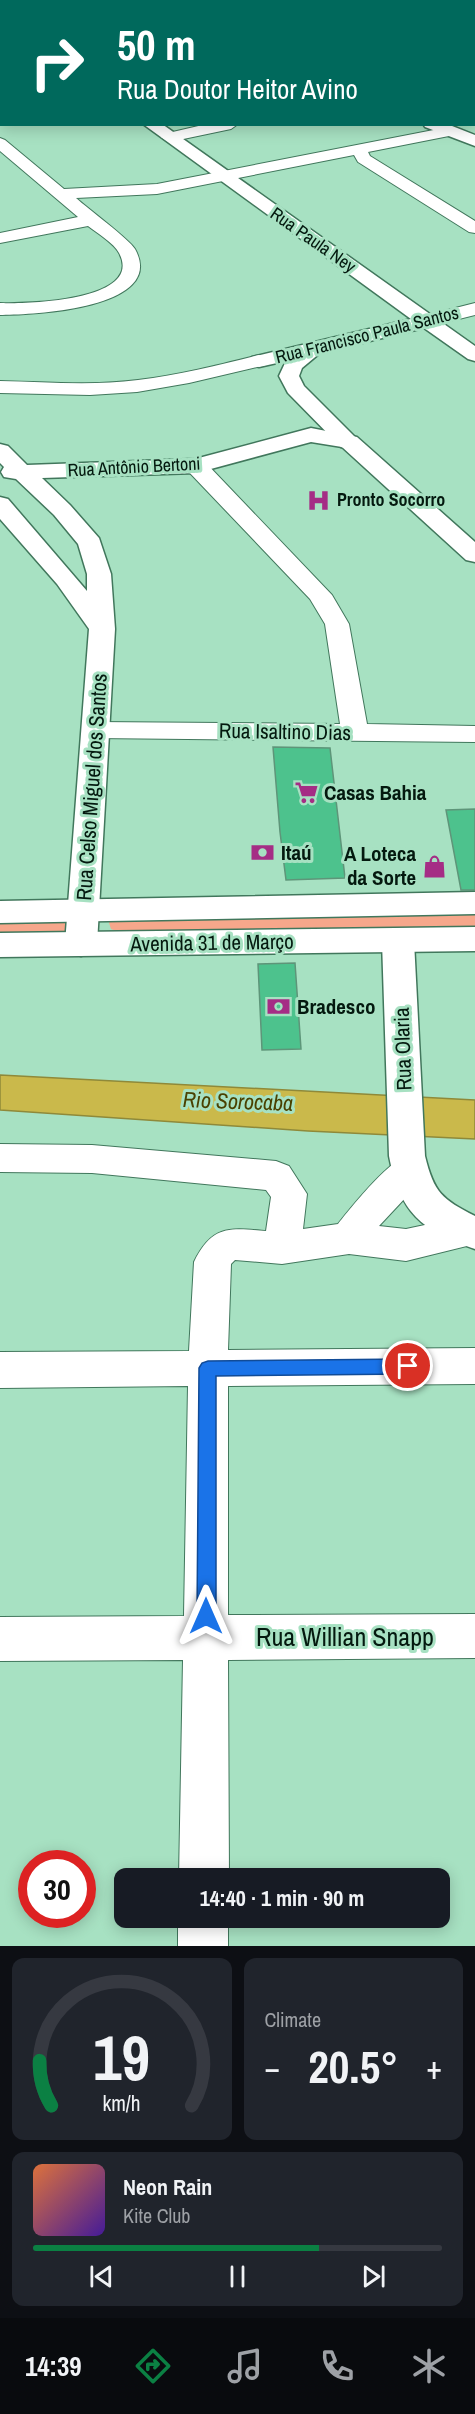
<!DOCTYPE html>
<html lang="en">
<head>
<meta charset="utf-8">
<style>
	:root { --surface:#171b24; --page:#20242c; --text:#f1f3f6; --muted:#9ea1a6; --line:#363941; --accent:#0b8043 }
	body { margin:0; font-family:"Archivo Narrow",sans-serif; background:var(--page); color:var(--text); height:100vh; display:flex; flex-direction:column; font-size:22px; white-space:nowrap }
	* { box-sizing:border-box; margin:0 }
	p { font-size:20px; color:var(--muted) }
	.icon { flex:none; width:33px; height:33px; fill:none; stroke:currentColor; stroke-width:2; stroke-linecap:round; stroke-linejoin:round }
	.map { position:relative; height:1946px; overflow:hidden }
	.drawer { display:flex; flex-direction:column; gap:12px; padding:12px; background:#0d0f14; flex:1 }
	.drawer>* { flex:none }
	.guide { position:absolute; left:0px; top:0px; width:476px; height:126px; box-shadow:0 3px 15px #0003; background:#00695c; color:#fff; overflow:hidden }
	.speed { position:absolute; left:18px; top:1850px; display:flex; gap:12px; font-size:30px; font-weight:700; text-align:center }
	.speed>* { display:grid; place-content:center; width:78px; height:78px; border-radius:50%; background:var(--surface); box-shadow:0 3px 15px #0003; line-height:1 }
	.speed .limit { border:9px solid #d22; background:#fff; color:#111 }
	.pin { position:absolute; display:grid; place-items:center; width:51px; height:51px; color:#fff; margin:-26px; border:3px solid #fff; border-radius:50%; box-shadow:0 2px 6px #0007 }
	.me { position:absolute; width:66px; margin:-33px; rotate:0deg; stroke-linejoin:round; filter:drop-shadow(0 0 4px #0008) }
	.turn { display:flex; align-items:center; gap:21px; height:126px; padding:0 18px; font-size:27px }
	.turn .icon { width:78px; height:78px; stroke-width:2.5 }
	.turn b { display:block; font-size:42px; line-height:51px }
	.big { font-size:45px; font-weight:800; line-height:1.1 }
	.drawer .card { flex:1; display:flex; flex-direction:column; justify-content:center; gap:9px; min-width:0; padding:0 21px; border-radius:12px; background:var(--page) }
	.drawer .dial { align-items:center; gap:0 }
	.dial svg { height:156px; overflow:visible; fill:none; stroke:var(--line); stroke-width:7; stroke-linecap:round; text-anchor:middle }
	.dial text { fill:var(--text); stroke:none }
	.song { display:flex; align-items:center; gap:18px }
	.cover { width:72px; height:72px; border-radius:9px; background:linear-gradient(135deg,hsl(20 70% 55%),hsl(260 70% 35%)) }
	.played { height:6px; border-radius:3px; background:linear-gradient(90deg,var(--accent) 70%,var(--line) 70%) }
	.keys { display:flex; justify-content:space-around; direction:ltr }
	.heat { display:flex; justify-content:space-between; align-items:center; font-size:33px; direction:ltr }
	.drawer .tiles { flex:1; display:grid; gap:12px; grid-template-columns:1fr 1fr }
	.card:last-child { grid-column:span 2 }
	.trip { position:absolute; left:114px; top:1868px; width:336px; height:60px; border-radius:12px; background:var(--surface); box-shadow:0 3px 15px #0003; font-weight:800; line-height:60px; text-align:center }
	.dock { display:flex; height:96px; justify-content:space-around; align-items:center; background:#090b0e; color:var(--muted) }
	.dock .icon { width:42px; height:42px }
	.dock .current { color:var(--accent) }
	.dock b { font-size:27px; color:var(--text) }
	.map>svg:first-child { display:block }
	.green { fill:#f6a78b }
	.water { fill:#cab94b; stroke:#8f8939; stroke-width:1.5 }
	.building { fill:#4dc28d; stroke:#5e9579; stroke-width:1.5 }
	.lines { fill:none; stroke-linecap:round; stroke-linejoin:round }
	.minor-casing { stroke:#41775c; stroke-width:2 }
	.tertiary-casing { stroke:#41775c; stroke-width:3 }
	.secondary-casing { stroke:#41775c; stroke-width:3 }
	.trunk-casing { stroke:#41775c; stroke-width:3 }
	.minor { fill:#fff; fill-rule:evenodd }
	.tertiary { fill:#fff; fill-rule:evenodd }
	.secondary { fill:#fff; fill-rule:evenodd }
	.trunk { fill:#fff; fill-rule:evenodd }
	.route { fill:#1a73e8; stroke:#114b97; stroke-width:1.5 }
	.labels { text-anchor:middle; stroke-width:6; stroke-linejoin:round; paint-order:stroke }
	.far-street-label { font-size:18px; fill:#04190f; stroke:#a7e1c2 }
	.far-poi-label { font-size:18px; font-weight:bold; fill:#04190f; stroke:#a7e1c2; text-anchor:start }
	.street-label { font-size:21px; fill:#04190f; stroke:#a7e1c2 }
	.poi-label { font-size:21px; font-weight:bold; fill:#04190f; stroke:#a7e1c2; text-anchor:start }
	.water-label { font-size:22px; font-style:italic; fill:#4a4100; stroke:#a7e1c2 }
	.near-street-label { font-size:26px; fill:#04190f; stroke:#a7e1c2 }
</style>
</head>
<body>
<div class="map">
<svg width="475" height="1946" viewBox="0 0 475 1946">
	<rect width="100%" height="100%" fill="#a7e1c2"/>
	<path class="green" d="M475,911V927L247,932H119L111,929L109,923L111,916Z
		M0,921H67V936L0,937Z"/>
	<path class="water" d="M0,1075L475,1100V1139L308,1131L0,1110Z"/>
	<path class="building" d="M273,747L330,748L345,878L286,880L280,832Z
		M475,809V890H461L446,810Z
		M295,963L301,1049L262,1050L258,964Z"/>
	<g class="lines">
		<defs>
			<path id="minor" d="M254,0H274L253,2Z
				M474,84H475V92H474Z
				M207,124H238L231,129L169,142L161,137L164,134Z
				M449,127L454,129L457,132L454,135L368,152L370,156L475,221V233L469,232L358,162L354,155L157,194L76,198C87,208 129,239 135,249C168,309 31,315 0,315V303C24,304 145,301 119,253C114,243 97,233 88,226L0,243V233L78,217L0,151V138L5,140L64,189L157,184Z
				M475,303V315L427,327L420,325L418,321L420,317Z
				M259,355L266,357L269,361L266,365L189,383L137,392L90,395L0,393V381C46,382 92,386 138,380C179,375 219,365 259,355Z
				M196,459L204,461L332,595L349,624L367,724L475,726V742L95,738L86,736L82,730L86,724L95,722L340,724L325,624L310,599L188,471L185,466L188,461Z
				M0,1144L92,1145L276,1161L289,1166L307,1194L303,1229L338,1224C350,1209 391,1157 409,1156C413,1156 419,1158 422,1160L428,1170L422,1180L379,1226L406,1229L467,1216L475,1218V1244L406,1261L349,1254L282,1264L235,1260L231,1264L228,1350L475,1348V1384L228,1386V1615L475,1614V1658L228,1660L229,1878H179L183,1660L0,1661V1617L184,1616L188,1386L0,1388V1352L189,1351L194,1262C212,1225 229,1228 266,1231L271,1197L266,1190L92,1173L0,1172Z
				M178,1917H228V1946H178Z"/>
			<path id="tertiary" d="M0,12H2V22H0Z
				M143,124H162L475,346V361L468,359L424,328L320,353L302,368L299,376L304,386L360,442L357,447L349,449L341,447L288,393L279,376L286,361L259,367L252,365L249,361L252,357L411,319Z"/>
			<path id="secondary" d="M218,0H232L233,2H219Z
				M423,124H447L475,135V146L425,127Z
				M311,428L357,437L475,542V562L466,560L342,447L311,442L196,473L42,478L70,505L99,538L111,574L115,629L97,944L92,952L81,956L70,952L65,944L89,629L57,584L0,519V497L8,499L87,591V574L78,544L54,515L16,479L4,477L1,472L4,467L0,463V444L8,446L27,465L195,459Z
				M398,929L409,933L414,941L425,1156C434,1193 442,1199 475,1216V1249C421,1230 400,1213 389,1156L382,941L387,933Z"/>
			<path id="trunk" d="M475,892V914L0,923V901Z
				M475,927V951L0,957V933Z"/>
		</defs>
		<use href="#minor" class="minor-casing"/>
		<use href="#tertiary" class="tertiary-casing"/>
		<use href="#secondary" class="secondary-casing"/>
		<use href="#trunk" class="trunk-casing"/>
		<use href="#minor" class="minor"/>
		<use href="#tertiary" class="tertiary"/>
		<use href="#secondary" class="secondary"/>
		<use href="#trunk" class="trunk"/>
	</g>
	<path class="route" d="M408,1359L414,1361L417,1366L414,1372L408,1374L216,1376V1616L213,1622L206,1625L200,1622L197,1616L199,1368L202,1363L208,1361Z"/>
	<defs>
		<symbol id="hospital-bare" viewBox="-9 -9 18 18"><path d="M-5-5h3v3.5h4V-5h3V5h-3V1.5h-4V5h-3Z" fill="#a52d85" stroke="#a7e1c2" stroke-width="2.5" paint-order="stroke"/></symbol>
		<symbol id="supermarket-bare" viewBox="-9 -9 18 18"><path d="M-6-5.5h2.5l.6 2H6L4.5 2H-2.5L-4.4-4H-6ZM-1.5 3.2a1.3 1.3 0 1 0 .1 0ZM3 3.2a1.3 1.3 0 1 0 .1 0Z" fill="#a52d85" stroke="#a7e1c2" stroke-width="2.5" paint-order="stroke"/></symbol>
		<symbol id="bank-bare" viewBox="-9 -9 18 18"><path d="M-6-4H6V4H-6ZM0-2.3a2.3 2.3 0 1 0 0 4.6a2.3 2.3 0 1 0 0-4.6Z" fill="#a52d85" stroke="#a7e1c2" stroke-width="2.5" paint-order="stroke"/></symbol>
		<symbol id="shop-bare" viewBox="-9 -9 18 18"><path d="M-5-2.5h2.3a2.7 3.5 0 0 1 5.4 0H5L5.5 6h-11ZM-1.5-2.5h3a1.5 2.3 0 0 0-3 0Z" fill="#a52d85" stroke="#a7e1c2" stroke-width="2.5" paint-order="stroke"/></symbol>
	</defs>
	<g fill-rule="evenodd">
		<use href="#hospital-bare" x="302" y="484" width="33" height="33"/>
		<use href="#supermarket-bare" x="290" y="776" width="33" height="33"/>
		<use href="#bank-bare" x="246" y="836" width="33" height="33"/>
		<use href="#shop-bare" x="418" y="850" width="33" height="33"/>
		<use href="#bank-bare" x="262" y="990" width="33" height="33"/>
	</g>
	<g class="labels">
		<g class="far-street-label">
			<text transform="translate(313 240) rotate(35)" y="6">Rua Paula Ney</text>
			<text transform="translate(367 335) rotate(-14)" y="6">Rua Francisco Paula Santos</text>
			<text transform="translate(134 467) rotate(-3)" y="6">Rua Antônio Bertoni</text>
		</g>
		<g class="far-poi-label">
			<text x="337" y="506">Pronto Socorro</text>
		</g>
		<g class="street-label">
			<text transform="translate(285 732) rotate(1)" y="7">Rua Isaltino Dias</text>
			<text transform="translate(92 787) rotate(-86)" y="7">Rua Celso Miguel dos Santos</text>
			<text transform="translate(212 943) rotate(-1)" y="7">Avenida 31 de Março</text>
			<text transform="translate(403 1049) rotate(-92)" y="7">Rua Olaria</text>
		</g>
		<g class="poi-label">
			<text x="324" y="800">Casas Bahia</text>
			<text x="281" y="860">Itaú</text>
			<text x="416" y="861" text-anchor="end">A Loteca<tspan x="416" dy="24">da Sorte</tspan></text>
			<text x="297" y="1014">Bradesco</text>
		</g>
		<g class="water-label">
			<text transform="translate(238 1101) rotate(2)" y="8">Rio Sorocaba</text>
		</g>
		<g class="near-street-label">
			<text x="345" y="1646">Rua Willian Snapp</text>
		</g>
	</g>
</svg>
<div class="speed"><div class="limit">30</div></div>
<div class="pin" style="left:408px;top:1366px;background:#d93025"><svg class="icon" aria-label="arrive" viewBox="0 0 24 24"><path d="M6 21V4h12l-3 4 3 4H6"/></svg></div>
<svg class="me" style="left:206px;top:1616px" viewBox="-20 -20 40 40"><path d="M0-17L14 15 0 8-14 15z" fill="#1a73e8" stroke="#fff" stroke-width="4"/></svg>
<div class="trip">14:40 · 1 min · 90 m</div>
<div class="guide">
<div class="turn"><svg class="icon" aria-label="right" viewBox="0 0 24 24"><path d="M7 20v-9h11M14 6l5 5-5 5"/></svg><div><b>50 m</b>Rua Doutor Heitor Avino</div></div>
</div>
</div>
<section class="drawer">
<div class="tiles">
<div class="card dial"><svg viewBox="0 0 100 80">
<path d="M14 69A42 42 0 1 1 86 69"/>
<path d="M14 69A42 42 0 0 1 8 46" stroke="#0b8043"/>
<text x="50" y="56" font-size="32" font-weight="700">19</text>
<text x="50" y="72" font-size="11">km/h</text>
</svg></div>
<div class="card"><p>Climate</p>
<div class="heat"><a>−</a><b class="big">20.5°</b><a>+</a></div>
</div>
<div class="card">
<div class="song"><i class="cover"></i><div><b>Neon Rain</b><p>Kite Club</p></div></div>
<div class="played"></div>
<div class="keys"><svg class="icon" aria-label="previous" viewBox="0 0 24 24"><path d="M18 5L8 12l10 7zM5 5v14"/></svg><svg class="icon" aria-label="pause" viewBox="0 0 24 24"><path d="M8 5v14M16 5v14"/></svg><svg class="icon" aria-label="next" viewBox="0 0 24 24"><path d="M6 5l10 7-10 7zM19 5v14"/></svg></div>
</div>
</div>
</section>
<nav class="dock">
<b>14:39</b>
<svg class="icon current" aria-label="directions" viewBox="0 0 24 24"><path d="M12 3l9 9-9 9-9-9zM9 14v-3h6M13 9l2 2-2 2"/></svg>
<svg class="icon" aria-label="music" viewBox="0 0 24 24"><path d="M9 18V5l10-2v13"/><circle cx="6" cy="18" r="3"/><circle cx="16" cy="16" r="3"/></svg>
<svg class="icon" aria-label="phone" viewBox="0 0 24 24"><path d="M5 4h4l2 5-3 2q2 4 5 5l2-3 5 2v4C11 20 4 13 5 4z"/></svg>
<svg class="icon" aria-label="climate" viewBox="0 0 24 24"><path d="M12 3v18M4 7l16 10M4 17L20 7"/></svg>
</nav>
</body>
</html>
